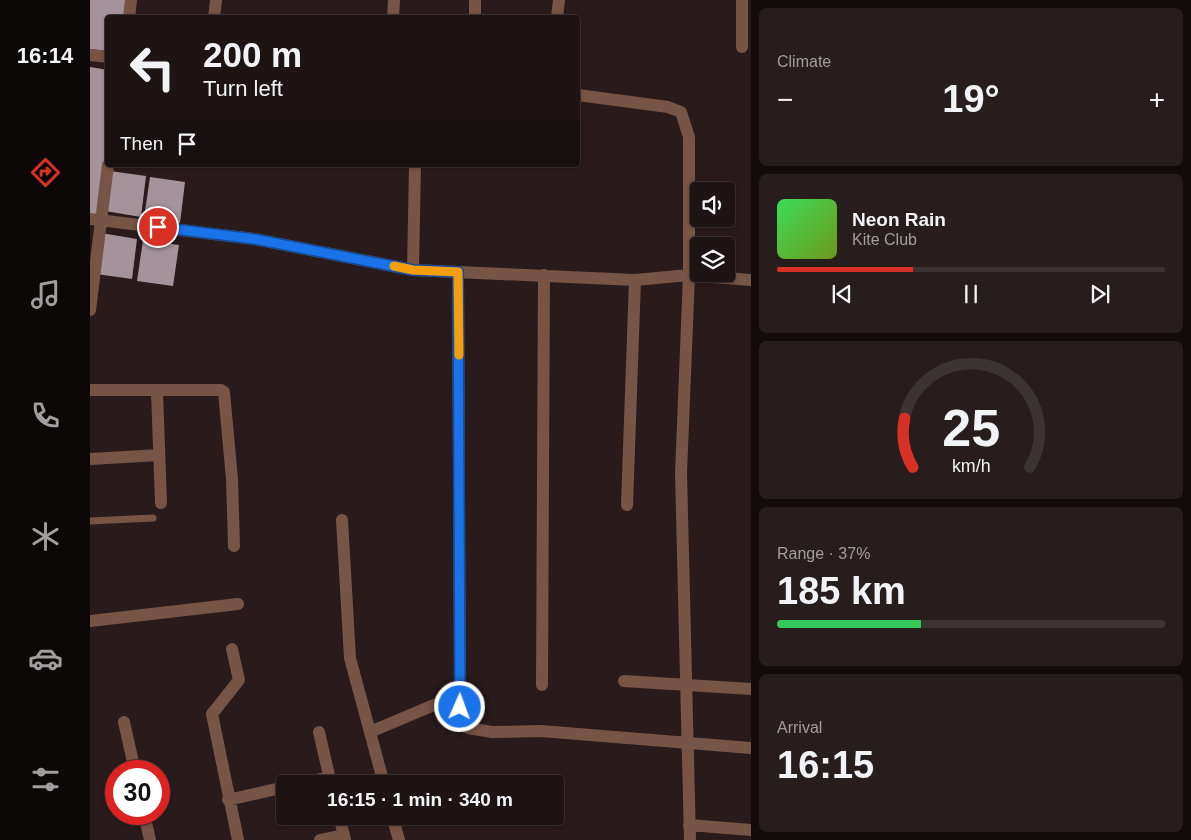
<!DOCTYPE html>
<html lang="en">
<head>
<meta charset="utf-8">
<style>
	:root { --surface:#1f1414; --page:#271d1d; --text:#f1f3f6; --muted:#a19ea0; --line:#3c3334; --accent:#d93025 }
	body { margin:0; font-family:Arial,sans-serif; background:var(--page); color:var(--text); height:100vh; display:flex; flex-direction:column; font-size:19px; white-space:nowrap }
	* { box-sizing:border-box; margin:0 }
	p { font-size:16px; color:var(--muted) }
	.icon { flex:none; width:28px; height:28px; fill:none; stroke:currentColor; stroke-width:2; stroke-linecap:round; stroke-linejoin:round }
	.map { position:relative; flex:1; overflow:hidden }
	.sheet { display:flex; flex-direction:column; gap:8px; padding:8px; background:#110b0b; width:440px }
	.sheet>* { flex:none }
	.banner { position:absolute; left:15px; top:15px; width:475px; height:152px; border-radius:5px; box-shadow:0 1px 4px #0004,0 0 0 1px var(--line); background:#1f1414; color:var(--text); overflow:hidden }
	.tools { position:absolute; left:600px; top:182px; display:grid; gap:10px }
	.tools a { display:grid; place-items:center; width:45px; height:45px; border-radius:5px; background:var(--surface); box-shadow:0 1px 4px #0004,0 0 0 1px var(--line); font-size:25px }
	.speed { position:absolute; left:15px; top:760px; display:flex; gap:10px; font-size:25px; font-weight:700; text-align:center }
	.speed>* { display:grid; place-content:center; width:65px; height:65px; border-radius:50%; background:var(--surface); box-shadow:0 1px 4px #0004,0 0 0 1px var(--line); line-height:1 }
	.speed .limit { border:8px solid #d22; background:#fff; color:#111 }
	.pin { position:absolute; display:grid; place-items:center; width:42px; height:42px; color:#fff; margin:-21px; border:2px solid #fff; border-radius:50%; box-shadow:0 1px 5px #0007 }
	.me { position:absolute; width:55px; margin:-28px; rotate:2deg; stroke-linejoin:round; filter:drop-shadow(0 0 4px #0008) }
	.turn { display:flex; align-items:center; gap:18px; height:105px; padding:0 15px; font-size:22px }
	.turn .icon { width:65px; height:65px; stroke-width:2.5 }
	.turn b { display:block; font-size:35px; line-height:42px }
	.then { display:flex; align-items:center; height:48px; padding:0 15px; background:#0003; gap:10px; font-size:19px }
	.big { font-size:38px; font-weight:800; line-height:1.1 }
	.sheet .widget { flex:1; display:flex; flex-direction:column; justify-content:center; gap:8px; min-width:0; padding:0 18px; border-radius:8px; background:var(--page) }
	.sheet .dial { align-items:center; gap:0 }
	.dial svg { height:130px; overflow:visible; fill:none; stroke:var(--line); stroke-width:7; stroke-linecap:round; text-anchor:middle }
	.dial text { fill:var(--text); stroke:none }
	.song { display:flex; align-items:center; gap:15px }
	.cover { width:60px; height:60px; border-radius:8px; background:linear-gradient(135deg,hsl(130 70% 55%),hsl(80 70% 35%)) }
	.played { height:5px; border-radius:2px; background:linear-gradient(90deg,var(--accent) 35%,var(--line) 35%) }
	.keys { display:flex; justify-content:space-around; direction:ltr }
	.heat { display:flex; justify-content:space-between; align-items:center; font-size:28px; direction:ltr }
	.charge { height:8px; border-radius:4px; background:linear-gradient(90deg,#34c759 37%,var(--line) 0) }
	.trip { position:absolute; left:186px; top:775px; width:288px; height:50px; border-radius:5px; background:var(--surface); box-shadow:0 1px 4px #0004,0 0 0 1px var(--line); font-weight:800; line-height:50px; text-align:center }
	main { display:flex; flex:1; min-height:0 }
	.menu { display:flex; flex-direction:column; width:90px; justify-content:space-around; align-items:center; background:#0c0808; color:var(--muted) }
	.menu .icon { width:35px; height:35px }
	.menu .selected { color:var(--accent) }
	.menu b { font-size:22px; color:var(--text) }
	.map>svg:first-child { display:block }
	.building { fill:#a5939c }
	.lines { fill:none; stroke-linecap:round; stroke-linejoin:round }
	.lane { stroke:#765446; stroke-width:7 }
	.street { stroke:#765446; stroke-width:12 }
	.route-casing { stroke:#114b97; stroke-width:12 }
	.route { stroke:#1a73e8; stroke-width:9 }
	.slow { stroke:#f59e0b; stroke-width:9 }
</style>
</head>
<body>
<main>
<nav class="menu">
<b>16:14</b>
<svg class="icon selected" aria-label="directions" viewBox="0 0 24 24"><path d="M12 3l9 9-9 9-9-9zM9 14v-3h6M13 9l2 2-2 2"/></svg>
<svg class="icon" aria-label="music" viewBox="0 0 24 24"><path d="M9 18V5l10-2v13"/><circle cx="6" cy="18" r="3"/><circle cx="16" cy="16" r="3"/></svg>
<svg class="icon" aria-label="phone" viewBox="0 0 24 24"><path d="M5 4h4l2 5-3 2q2 4 5 5l2-3 5 2v4C11 20 4 13 5 4z"/></svg>
<svg class="icon" aria-label="climate" viewBox="0 0 24 24"><path d="M12 3v18M4 7l16 10M4 17L20 7"/></svg>
<svg class="icon" aria-label="car" viewBox="0 0 24 24"><path d="M5 17H2v-5l4-1 3-4h7l3 4 3 1v5h-3M9 17h6M6 11h13"/><circle cx="7" cy="17" r="2"/><circle cx="17" cy="17" r="2"/></svg>
<svg class="icon" aria-label="filters" viewBox="0 0 24 24"><path d="M4 7h16M4 17h16"/><circle cx="9" cy="7" r="2"/><circle cx="15" cy="17" r="2"/></svg>
</nav>
<div class="map">
<svg width="661" height="840" viewBox="0 0 661 840">
	<rect width="100%" height="100%" fill="#291a1b"/>
	<path class="building" d="M0,0H36L34,18H18V51L0,49Z
		M0,67L18,70V144L7,216L0,215Z
		M20,171L56,176L51,217L15,211Z
		M60,177L95,182L90,223L54,218Z
		M11,233L47,239L42,279L6,274Z
		M53,240L89,245L83,286L47,281Z"/>
	<g class="lines">
		<path class="lane" d="M0,521L63,518"/>
		<path class="street" d="M652,0V47
			M39,18L41,0
			M124,18L126,0
			M303,18L304,0
			M385,18V0
			M467,18L469,0
			M0,55L18,57
			M488,95L578,107L591,112L599,137V275L661,280
			M0,219L164,239L323,270L545,280L537,505
			M323,270L325,165
			M368,272L370,694
			M545,280L599,275L591,473L600,840
			M0,310L18,165
			M0,390H131L134,392L142,479L144,546
			M67,391L71,503
			M0,459L69,455
			M252,520L260,658L294,784
			M0,621L148,604
			M142,649L149,680L122,714L148,840
			M534,681L661,689
			M452,685L454,275
			M34,722L45,771
			M229,732L241,784
			M280,732L370,694L369,719L378,728L402,732L451,731L661,748
			M209,784L239,777
			M138,800L195,787
			M54,814L60,840
			M249,816L255,840
			M302,816L309,840
			M599,825L661,830
			M230,840L254,835"/>
	</g>
	<g class="lines">
		<defs>
			<path id="route" d="M68,227L164,239L323,270L368,272L370,707"/>
		</defs>
		<use href="#route" class="route-casing"/>
		<use href="#route" class="route"/>
		<path class="slow" d="M304,266L323,270L368,272L369,355"/>
	</g>
</svg>
<div class="tools">
<a><svg class="icon" aria-label="sound" viewBox="0 0 24 24"><path d="M4 9h4l5-4v14l-5-4H4zM17 9q2 3 0 6"/></svg></a>
<a><svg class="icon" aria-label="layers" viewBox="0 0 24 24"><path d="M12 4l9 5-9 5-9-5zM3 14l9 5 9-5"/></svg></a>
</div>
<div class="speed"><div class="limit">30</div></div>
<div class="pin" style="left:68px;top:227px;background:#d93025"><svg class="icon" aria-label="arrive" viewBox="0 0 24 24"><path d="M6 21V4h12l-3 4 3 4H6"/></svg></div>
<svg class="me" style="left:370px;top:707px" viewBox="-20 -20 40 40"><circle r="17" fill="#1a73e8" stroke="#fff" stroke-width="3"/><path d="M0-11L8 9 0 5-8 9z" fill="#fff"/></svg>
<div class="trip">16:15 · 1 min · 340 m</div>
<div class="banner">
<div class="turn"><svg class="icon" aria-label="left" viewBox="0 0 24 24"><path d="M17 20v-9H6M10 6l-5 5 5 5"/></svg><div><b>200 m</b>Turn left</div></div>
<div class="then">Then<svg class="icon" aria-label="arrive" viewBox="0 0 24 24"><path d="M6 21V4h12l-3 4 3 4H6"/></svg></div>
</div>
</div>
<section class="sheet">
<div class="widget"><p>Climate</p>
<div class="heat"><a>−</a><b class="big">19°</b><a>+</a></div>
</div>
<div class="widget">
<div class="song"><i class="cover"></i><div><b>Neon Rain</b><p>Kite Club</p></div></div>
<div class="played"></div>
<div class="keys"><svg class="icon" aria-label="previous" viewBox="0 0 24 24"><path d="M18 5L8 12l10 7zM5 5v14"/></svg><svg class="icon" aria-label="pause" viewBox="0 0 24 24"><path d="M8 5v14M16 5v14"/></svg><svg class="icon" aria-label="next" viewBox="0 0 24 24"><path d="M6 5l10 7-10 7zM19 5v14"/></svg></div>
</div>
<div class="widget dial"><svg viewBox="0 0 100 80">
<path d="M14 69A42 42 0 1 1 86 69"/>
<path d="M14 69A42 42 0 0 1 9 39" stroke="#d93025"/>
<text x="50" y="56" font-size="32" font-weight="700">25</text>
<text x="50" y="72" font-size="11">km/h</text>
</svg></div>
<div class="widget"><p>Range · 37%</p><b class="big">185 km</b><div class="charge"></div></div>
<div class="widget"><p>Arrival</p><b class="big">16:15</b></div>
</section>
</main>
</body>
</html>
